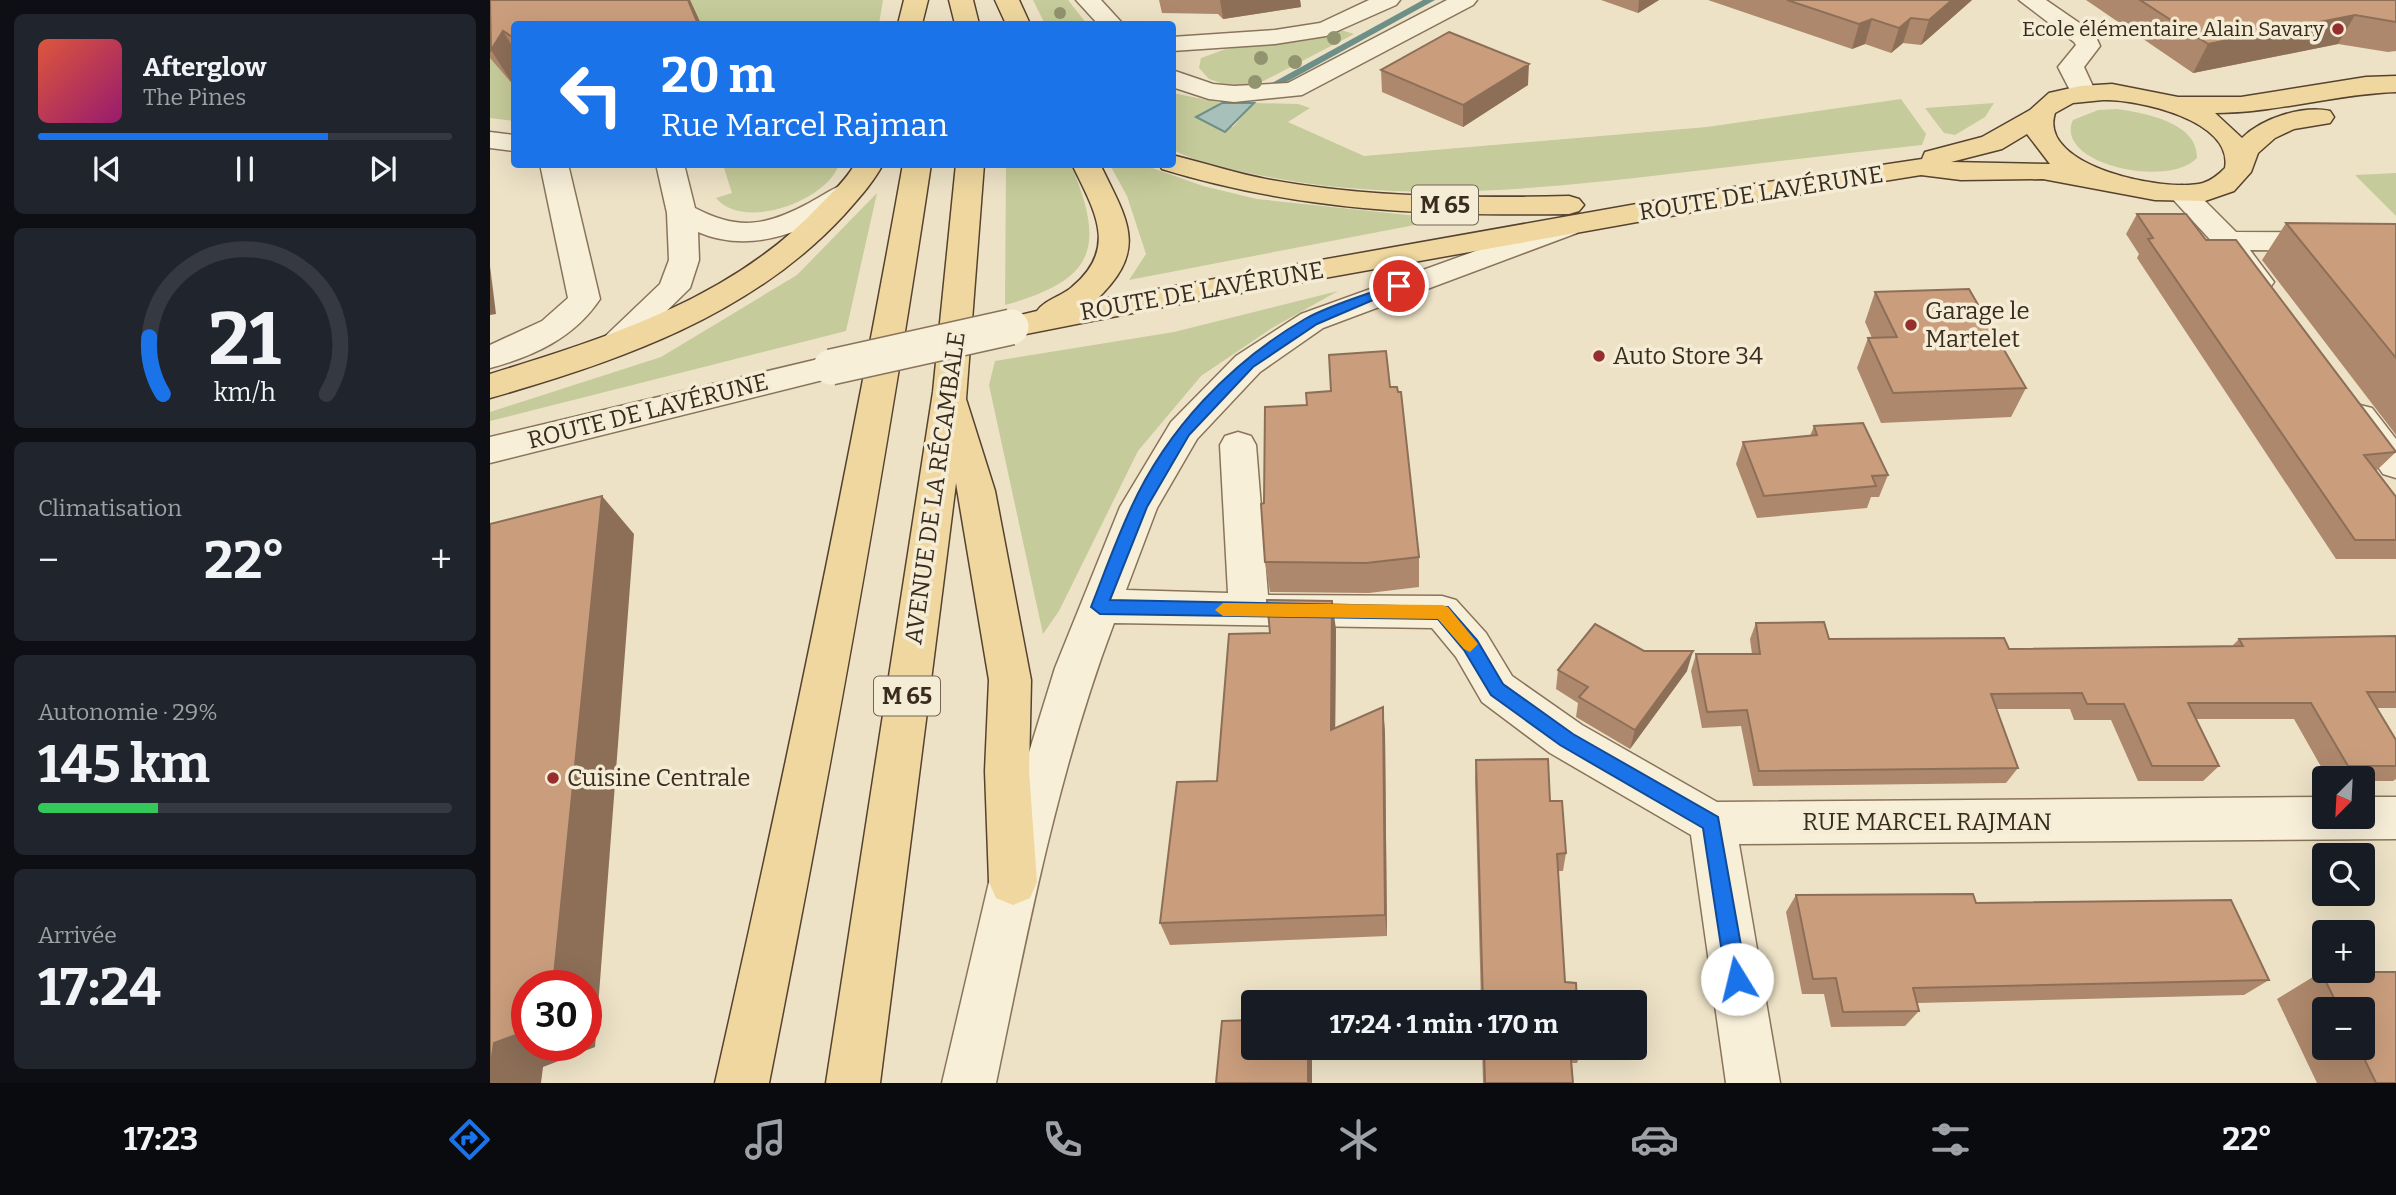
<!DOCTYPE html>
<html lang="fr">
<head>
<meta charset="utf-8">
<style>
	:root { --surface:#171b24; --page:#20242c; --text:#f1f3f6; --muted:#9ea1a6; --line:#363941; --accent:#1a73e8 }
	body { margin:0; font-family:Bitter,serif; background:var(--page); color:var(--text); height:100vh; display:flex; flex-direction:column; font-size:26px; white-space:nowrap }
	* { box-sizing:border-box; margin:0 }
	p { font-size:23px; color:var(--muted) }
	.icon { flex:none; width:38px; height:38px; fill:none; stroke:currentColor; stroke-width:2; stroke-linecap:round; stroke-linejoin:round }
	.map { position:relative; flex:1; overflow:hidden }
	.side { display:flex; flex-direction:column; gap:14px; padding:14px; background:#0d0f14; width:490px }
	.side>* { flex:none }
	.hud { position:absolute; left:21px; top:21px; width:665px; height:147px; border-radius:7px; box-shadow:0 7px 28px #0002; background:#1a73e8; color:#fff; overflow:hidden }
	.needle { width:46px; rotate:204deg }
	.controls { position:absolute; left:1822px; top:766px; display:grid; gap:14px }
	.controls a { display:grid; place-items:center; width:63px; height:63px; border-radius:7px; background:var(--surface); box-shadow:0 7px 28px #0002; font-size:35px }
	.speed { position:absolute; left:21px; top:970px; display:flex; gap:14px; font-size:35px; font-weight:700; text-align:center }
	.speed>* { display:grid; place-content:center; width:91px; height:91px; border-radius:50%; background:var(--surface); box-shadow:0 7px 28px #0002; line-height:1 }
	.speed .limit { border:10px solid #d22; background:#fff; color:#111 }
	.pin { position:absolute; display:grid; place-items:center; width:60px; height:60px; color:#fff; margin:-30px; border:4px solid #fff; border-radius:50%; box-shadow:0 2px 7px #0007 }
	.me { position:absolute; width:77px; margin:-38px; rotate:351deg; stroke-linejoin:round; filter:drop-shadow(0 0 5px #0008) }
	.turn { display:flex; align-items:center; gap:24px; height:147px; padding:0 35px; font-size:32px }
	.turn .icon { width:91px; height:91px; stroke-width:2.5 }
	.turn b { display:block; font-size:49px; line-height:60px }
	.big { font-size:52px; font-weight:700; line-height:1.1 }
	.side .tile { flex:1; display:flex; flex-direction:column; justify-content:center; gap:10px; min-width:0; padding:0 24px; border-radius:10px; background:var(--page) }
	.side .dial { align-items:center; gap:0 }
	.dial svg { height:182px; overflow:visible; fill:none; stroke:var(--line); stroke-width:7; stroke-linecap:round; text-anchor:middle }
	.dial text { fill:var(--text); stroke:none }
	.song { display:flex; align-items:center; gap:21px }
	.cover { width:84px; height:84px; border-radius:10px; background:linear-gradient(135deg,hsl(10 70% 55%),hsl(320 70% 35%)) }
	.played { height:7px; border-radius:4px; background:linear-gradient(90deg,var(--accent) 70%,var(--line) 70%) }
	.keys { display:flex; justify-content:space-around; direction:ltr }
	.heat { display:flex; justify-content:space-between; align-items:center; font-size:38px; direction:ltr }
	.charge { height:10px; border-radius:5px; background:linear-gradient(90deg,#34c759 29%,var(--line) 0) }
	.trip { position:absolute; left:751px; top:990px; width:406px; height:70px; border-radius:7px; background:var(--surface); box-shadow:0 7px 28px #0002; font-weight:700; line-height:70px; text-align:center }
	.tabs { display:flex; height:112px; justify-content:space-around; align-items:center; background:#090b0e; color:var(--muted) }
	.tabs .icon { width:49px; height:49px }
	.tabs .active { color:var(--accent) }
	.tabs b { font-size:32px; color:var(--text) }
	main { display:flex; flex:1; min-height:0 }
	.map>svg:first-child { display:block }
	.green { fill:#c5cb9a }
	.water { fill:#a7c1ba; stroke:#6e8f88; stroke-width:2 }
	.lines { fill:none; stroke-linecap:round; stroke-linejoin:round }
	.stream { fill:#6e8f88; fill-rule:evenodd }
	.minor-casing { stroke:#88745c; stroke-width:3 }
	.major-casing { stroke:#564230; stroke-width:3 }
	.minor { fill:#f8efd9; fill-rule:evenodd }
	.major { fill:#efd79f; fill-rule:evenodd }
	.minor-bridge-casing { stroke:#88745c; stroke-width:38; stroke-linecap:butt }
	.minor-bridge { stroke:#f8efd9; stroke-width:35 }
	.tree { fill:#92946f }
	.wall { fill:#ae886c; fill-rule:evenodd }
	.shaded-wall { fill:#8d6f58 }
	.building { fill:#ca9e7d; stroke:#8d6f58; stroke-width:2 }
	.route { fill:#1a73e8; stroke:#114b97; stroke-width:2 }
	.slow { fill:#f59e0b }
	.poi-dot { fill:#962e2d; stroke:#f5ecd5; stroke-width:2.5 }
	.labels { text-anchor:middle; stroke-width:7; stroke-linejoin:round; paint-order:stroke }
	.far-poi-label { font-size:21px; fill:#392c1f; stroke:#f5ecd5; text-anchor:end }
	.shield { fill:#f5ecd5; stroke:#716656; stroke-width:2 }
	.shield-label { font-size:23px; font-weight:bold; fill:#392c1f }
	.street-label { font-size:24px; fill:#392c1f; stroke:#f5ecd5 }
	.poi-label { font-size:24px; fill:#392c1f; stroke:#f5ecd5; text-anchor:start }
</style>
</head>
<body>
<main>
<section class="side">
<div class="tile">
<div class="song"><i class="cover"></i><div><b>Afterglow</b><p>The Pines</p></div></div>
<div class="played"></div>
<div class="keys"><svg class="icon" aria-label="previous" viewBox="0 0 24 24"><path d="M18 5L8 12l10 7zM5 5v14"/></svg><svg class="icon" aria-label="pause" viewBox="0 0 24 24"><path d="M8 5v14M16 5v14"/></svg><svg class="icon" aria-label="next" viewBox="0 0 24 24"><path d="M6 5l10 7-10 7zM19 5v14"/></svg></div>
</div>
<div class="tile dial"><svg viewBox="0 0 100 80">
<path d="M14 69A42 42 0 1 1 86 69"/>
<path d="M14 69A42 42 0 0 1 8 44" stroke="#1a73e8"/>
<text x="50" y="56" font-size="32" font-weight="700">21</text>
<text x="50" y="72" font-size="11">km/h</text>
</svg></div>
<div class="tile"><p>Climatisation</p>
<div class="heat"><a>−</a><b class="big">22°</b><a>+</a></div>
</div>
<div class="tile"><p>Autonomie · 29%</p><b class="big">145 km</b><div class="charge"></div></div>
<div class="tile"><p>Arrivée</p><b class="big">17:24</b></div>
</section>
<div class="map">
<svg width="1906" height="1083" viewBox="0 0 1906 1083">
	<rect width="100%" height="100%" fill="#ede2c6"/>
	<path class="green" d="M47,0H393L389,24H24V121L0,118V9Z
		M543,0H578L597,24H555Z
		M851,30L864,34L762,87L731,83L719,79L709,68L711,58L736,49L819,40Z
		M683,93L732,103L707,117L743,127L764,103L808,104L820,108L798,122L874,156L1217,127L1411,99L1436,134L1432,145C1348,154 1264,164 1179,174C1043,190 909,203 774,176C742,170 712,164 683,150Z
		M1504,103L1495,117L1465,135L1454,133L1435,108Z
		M1627,109C1654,113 1708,122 1707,158C1678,189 1563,164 1583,120L1608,110Z
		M233,165V164L349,165C335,202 253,231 226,198L242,193Z
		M516,165H581C616,248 605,280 515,305Z
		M620,165H654L713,186L767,199L956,219L639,280L656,254L637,196Z
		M1906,173V216L1865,175Z
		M387,193L356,331L0,421V412L171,357L307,275Z
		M848,291L782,328L711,376L648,451L569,611L553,634L499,385L505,361L684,332Z"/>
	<path class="water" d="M732,103H764L735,132L706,117Z"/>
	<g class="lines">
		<path class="stream" d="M933,0H945L791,85L782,83Z"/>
		<defs>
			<path id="minor" d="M586,0H611L633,24H608Z
				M879,0H910L906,5L836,36L785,44L682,51V37L785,30L830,23Z
				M957,0H987L983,5L812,95L744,102L719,99L682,87V70L723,84L744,86L798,83Z
				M1529,0H1556L1604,33L1610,46L1594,67L1606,93L1602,98H1584L1568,67L1586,45L1584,42Z
				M0,132L24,135V151L0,148Z
				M50,164H78L110,299C84,338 44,356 0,368V345L52,321L78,298Z
				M166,164H194L205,208C249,231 276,226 319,203C332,196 344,187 358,183L368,186L372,192L368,198C321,229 264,256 208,232L209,260L200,288L133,354L121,357L109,354L105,346L170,284L179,260L177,213Z
				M1692,185L1702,188L1746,232L1900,233L1906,234V254L1895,251L1760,250L1784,282L1779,289L1768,292L1757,289L1727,247L1678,194L1682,188Z
				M1077,218L1087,221L1092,227L1087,233L833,328L770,372L707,439L667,508L636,590L738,593L730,445L735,436L748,432L761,436L766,445L778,595L952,596L966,600L996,633L1022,676L1092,725L1227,802L1834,797V817H1872V797H1906V839L1249,844L1290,1083H1236L1201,835L1060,753L992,702L966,657L942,628L624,623C568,771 538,928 506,1083H452L499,882L565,668L630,507L681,422L746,356L811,314Z
				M341,356L353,359L358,367L353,375L0,463V437Z
				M1870,405L1882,408L1906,439V478L1893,474L1853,417L1858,408Z"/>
			<path id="major" d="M414,0H438L432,24H408Z
				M459,0H483L489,24H465Z
				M505,0H529L540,24H516Z
				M1906,76V92C1845,94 1786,113 1725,113L1752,138C1772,118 1813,105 1840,111L1844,117L1840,123L1804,129L1785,138L1768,153L1761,172L1744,191L1715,201L1665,200L1553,179L1471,180L1431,175L1231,207L678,306L521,337L510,334L505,327L510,320L547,311C554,300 572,296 582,287C630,247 603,209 582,164H610C637,220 660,249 606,300L1231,189L1432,159L1435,152L1492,137L1540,110L1559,93L1590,86L1622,84L1688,97H1751L1876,77ZM1613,100C1647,99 1744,120 1735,168C1728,175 1722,180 1713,183C1676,193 1547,167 1565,113L1583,103ZM1537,134L1560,164L1461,162L1512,149Z
				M682,155C715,163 747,174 781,180C879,198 979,198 1079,196L1089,199L1094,205L1089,211L1079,214C937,216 809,211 672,169L669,164H682Z
				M365,164H393C383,183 368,199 354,215C262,315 128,362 0,398V374C119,337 242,299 330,205C342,193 356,180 365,164Z
				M413,164H441C395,472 339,778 279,1083H225C294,778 358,472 413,164Z
				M466,164H494L476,399L505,491L541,680L539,771L547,882L540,898L523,905L506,898L499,882L495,771L499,680L466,483L390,1083H336L443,392Z"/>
		</defs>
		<use href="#minor" class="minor-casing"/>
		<use href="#major" class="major-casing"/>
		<use href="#minor" class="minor"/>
		<use href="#major" class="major"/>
		<defs>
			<path id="minor-bridge" d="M341,367L521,327"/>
		</defs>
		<use href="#minor-bridge" class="minor-bridge-casing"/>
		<use href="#minor-bridge" class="minor-bridge"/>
	</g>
	<g class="tree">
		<circle cx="570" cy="13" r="6"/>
		<circle cx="844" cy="38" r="7"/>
		<circle cx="771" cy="58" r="7"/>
		<circle cx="805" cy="62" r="7"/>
		<circle cx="765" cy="82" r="7"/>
	</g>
	<path class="wall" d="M0,0H200L211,24H24V86L0,58Z
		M669,0H810L811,7L733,19L728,14L672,13Z
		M1111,0H1169L1148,13Z
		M1218,0H1482L1431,45L1413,43L1401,53L1375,44L1362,49Z
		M1596,0H1906V51L1898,52L1848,44L1703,73Z
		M891,70L1038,85L973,127L892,92Z
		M1647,214L1716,240L1906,452L1886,471L1906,497V559H1846L1647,258L1649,254L1636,234Z
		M1796,223L1906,224V435L1772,260Z
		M1385,292L1536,388L1521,417L1391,423L1367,368L1378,338H1382L1375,322Z
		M900,387L929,557V587L879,593L780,592L775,562L774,503L817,405Z
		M1324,426L1398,475L1389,497H1381L1377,508L1267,518L1246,464L1253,442L1320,436Z
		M1266,623L1339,639L1519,649L1742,646L1749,639L1906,636V708H1886L1906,740V779L1903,781H1872V779H1838L1804,719H1706L1729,766L1713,781H1648L1621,720H1584L1580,709H1506L1528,768L1516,783L1263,786L1251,726L1212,728L1201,671L1206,654H1262L1260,639Z
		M846,629L845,728L893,707L895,734L897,936L680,945L670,923L727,781L780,633Z
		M1154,651L1197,671L1140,749L1086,717L1088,703L1066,689L1068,670Z
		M986,760L1060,801L1076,853L1073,871H1068L1075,982L1087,1003H991L985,779Z
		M1306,895L1486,903L1779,980L1754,995L1427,1003L1429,1011L1415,1026L1341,1027L1334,994H1312L1296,912Z
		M1831,972H1906V1083H1827L1787,999ZM1834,1010H1872V1048H1834Z
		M992,1048H1091L1092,1049L1087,1063H1082L1083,1083H993Z"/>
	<path class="shaded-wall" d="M198,0H200L211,24H208Z
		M730,0H810L811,7L733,19Z
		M1149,0H1169L1148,13Z
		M1462,0H1482L1431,45L1439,20Z
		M1865,15L1848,44L1703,73L1718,44Z
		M1421,18L1413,43L1401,53L1409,28Z
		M1382,19L1375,44L1362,49L1369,24Z
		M13,31L24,49V86L1,50Z
		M1039,64L1038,85L973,127V105Z
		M0,266L6,314L0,315Z
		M112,496L144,534L105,1047L53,1067L51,1083H0V1070L4,1043L37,1031V1045H96V985H63Z
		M842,601L846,629L845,755L841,730Z
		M1203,651L1197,671L1140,749L1145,730Z
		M893,707L895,734L897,936L895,915Z
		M818,1048H822V1083H818Z"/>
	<path class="building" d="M0,0H198L208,24H24V38L13,31L1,50Z
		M1297,0H1462L1439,20L1421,18L1409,28L1382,19L1369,24Z
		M1650,0H1906V22L1865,15L1718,44Z
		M959,32L1039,64L973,105L891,70Z
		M1647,214H1696L1716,240H1746L1906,452L1874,455L1906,497V540H1865L1658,239L1663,238Z
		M1796,223L1906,224V358Z
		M1479,289L1536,388L1403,393L1378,338L1407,337L1385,292Z
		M896,351L900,387H907L908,392H911L929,557L876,563L775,562L771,504L774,503L775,407L817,405L816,393L841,391L839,355Z
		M1373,423L1398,475L1382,476L1386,486L1274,496L1253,442L1327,435L1324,426Z
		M112,496L63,985H37V1031L4,1043L0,1070V524Z
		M777,600L842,601L841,730L893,707L895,915L670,923L687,782L727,781L739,634L780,633Z
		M1334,622L1339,639L1514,638L1519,649L1753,646L1749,639L1906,636V692H1877L1906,740V766H1858L1821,703H1698L1729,766H1662L1634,704H1597L1592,693L1501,694L1528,768L1269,771L1257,710L1217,712L1206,654H1270L1266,623Z
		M1105,624L1154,651H1203L1145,730L1089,697L1098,687L1068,670Z
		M1058,759L1060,801H1072L1076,853L1067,854L1075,982L1086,983L1087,1003H993L986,760Z
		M1483,894L1486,903L1741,900L1779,980L1423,988L1429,1011L1353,1012L1346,978L1323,979L1306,895Z
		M1831,972H1906V1083H1886L1869,1048H1872V1010H1850Z
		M763,1020V1048H818V1083H726L732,1021Z
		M994,1048H1091L1092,1049H1080L1083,1083H995Z"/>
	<path class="route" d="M905,284L916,286L827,324L763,367L699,435L657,507L620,600L958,607L987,640L1013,684L1083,734L1228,817L1257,979L1254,987L1247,990L1239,987L1236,979L1213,828L1070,745L1001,695L974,650L948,619L610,614L601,607C614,574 626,540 641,508C677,429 741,362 815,319C842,304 876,295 905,284Z"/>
	<path class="slow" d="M733,603L952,605L958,607L988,644L980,652L974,649L948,619L733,616L725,610Z"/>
	<g class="poi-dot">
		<circle cx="1848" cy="29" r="7"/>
		<circle cx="1421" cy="325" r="7"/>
		<circle cx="1109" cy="356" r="7"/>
		<circle cx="63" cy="778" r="7"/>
	</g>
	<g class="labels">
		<g class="far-poi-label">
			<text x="1834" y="36">Ecole élémentaire Alain Savary</text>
		</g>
		<g class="shield">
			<rect x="922" y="185.5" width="66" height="39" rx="5"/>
			<rect x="384" y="676.5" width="66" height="39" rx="5"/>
		</g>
		<g class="shield-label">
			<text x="955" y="213">M 65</text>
			<text x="417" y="704">M 65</text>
		</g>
		<g class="street-label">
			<text transform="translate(1271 193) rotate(-9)" y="8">ROUTE DE LAVÉRUNE</text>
			<text transform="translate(712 291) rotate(-10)" y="8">ROUTE DE LAVÉRUNE</text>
			<text transform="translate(158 411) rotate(-14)" y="8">ROUTE DE LAVÉRUNE</text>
			<text transform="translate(445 488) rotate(-82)" y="8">AVENUE DE LA RÉCAMBALE</text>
			<text x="1437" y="830">RUE MARCEL RAJMAN</text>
		</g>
		<g class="poi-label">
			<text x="1435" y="319">Garage le<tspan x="1435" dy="28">Martelet</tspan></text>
			<text x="1123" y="364">Auto Store 34</text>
			<text x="77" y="786">Cuisine Centrale</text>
		</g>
	</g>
</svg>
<div class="controls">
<a><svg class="needle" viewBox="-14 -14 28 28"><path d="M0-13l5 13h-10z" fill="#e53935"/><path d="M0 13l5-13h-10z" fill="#9ea1a6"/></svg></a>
<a><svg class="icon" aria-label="search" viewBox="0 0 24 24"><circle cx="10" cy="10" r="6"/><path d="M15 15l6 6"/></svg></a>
<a>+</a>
<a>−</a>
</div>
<div class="speed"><div class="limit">30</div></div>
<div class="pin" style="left:909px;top:286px;background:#d93025"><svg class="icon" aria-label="arrive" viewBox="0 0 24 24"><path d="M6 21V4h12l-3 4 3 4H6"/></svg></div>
<svg class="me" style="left:1247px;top:979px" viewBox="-20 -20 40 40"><circle r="19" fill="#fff"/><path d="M0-13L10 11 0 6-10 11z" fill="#1a73e8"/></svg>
<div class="trip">17:24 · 1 min · 170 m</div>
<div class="hud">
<div class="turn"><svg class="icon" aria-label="left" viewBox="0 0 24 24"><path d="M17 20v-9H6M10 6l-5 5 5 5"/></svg><div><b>20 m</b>Rue Marcel Rajman</div></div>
</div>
</div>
</main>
<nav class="tabs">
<b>17:23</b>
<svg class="icon active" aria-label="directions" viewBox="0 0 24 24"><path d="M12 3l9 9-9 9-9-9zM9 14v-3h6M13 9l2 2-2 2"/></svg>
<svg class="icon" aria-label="music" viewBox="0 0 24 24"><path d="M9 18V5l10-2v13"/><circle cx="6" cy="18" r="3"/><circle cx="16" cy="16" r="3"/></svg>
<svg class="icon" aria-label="phone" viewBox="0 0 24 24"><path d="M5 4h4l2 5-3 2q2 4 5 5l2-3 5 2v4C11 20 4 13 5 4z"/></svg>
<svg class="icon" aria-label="climate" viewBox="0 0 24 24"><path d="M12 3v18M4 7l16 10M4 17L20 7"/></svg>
<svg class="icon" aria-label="car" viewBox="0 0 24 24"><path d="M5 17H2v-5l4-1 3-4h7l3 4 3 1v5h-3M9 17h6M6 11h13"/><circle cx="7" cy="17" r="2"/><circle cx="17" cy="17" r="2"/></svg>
<svg class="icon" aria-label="filters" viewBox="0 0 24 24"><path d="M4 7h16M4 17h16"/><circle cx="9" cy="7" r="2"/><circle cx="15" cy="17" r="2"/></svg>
<b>22°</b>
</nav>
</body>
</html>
